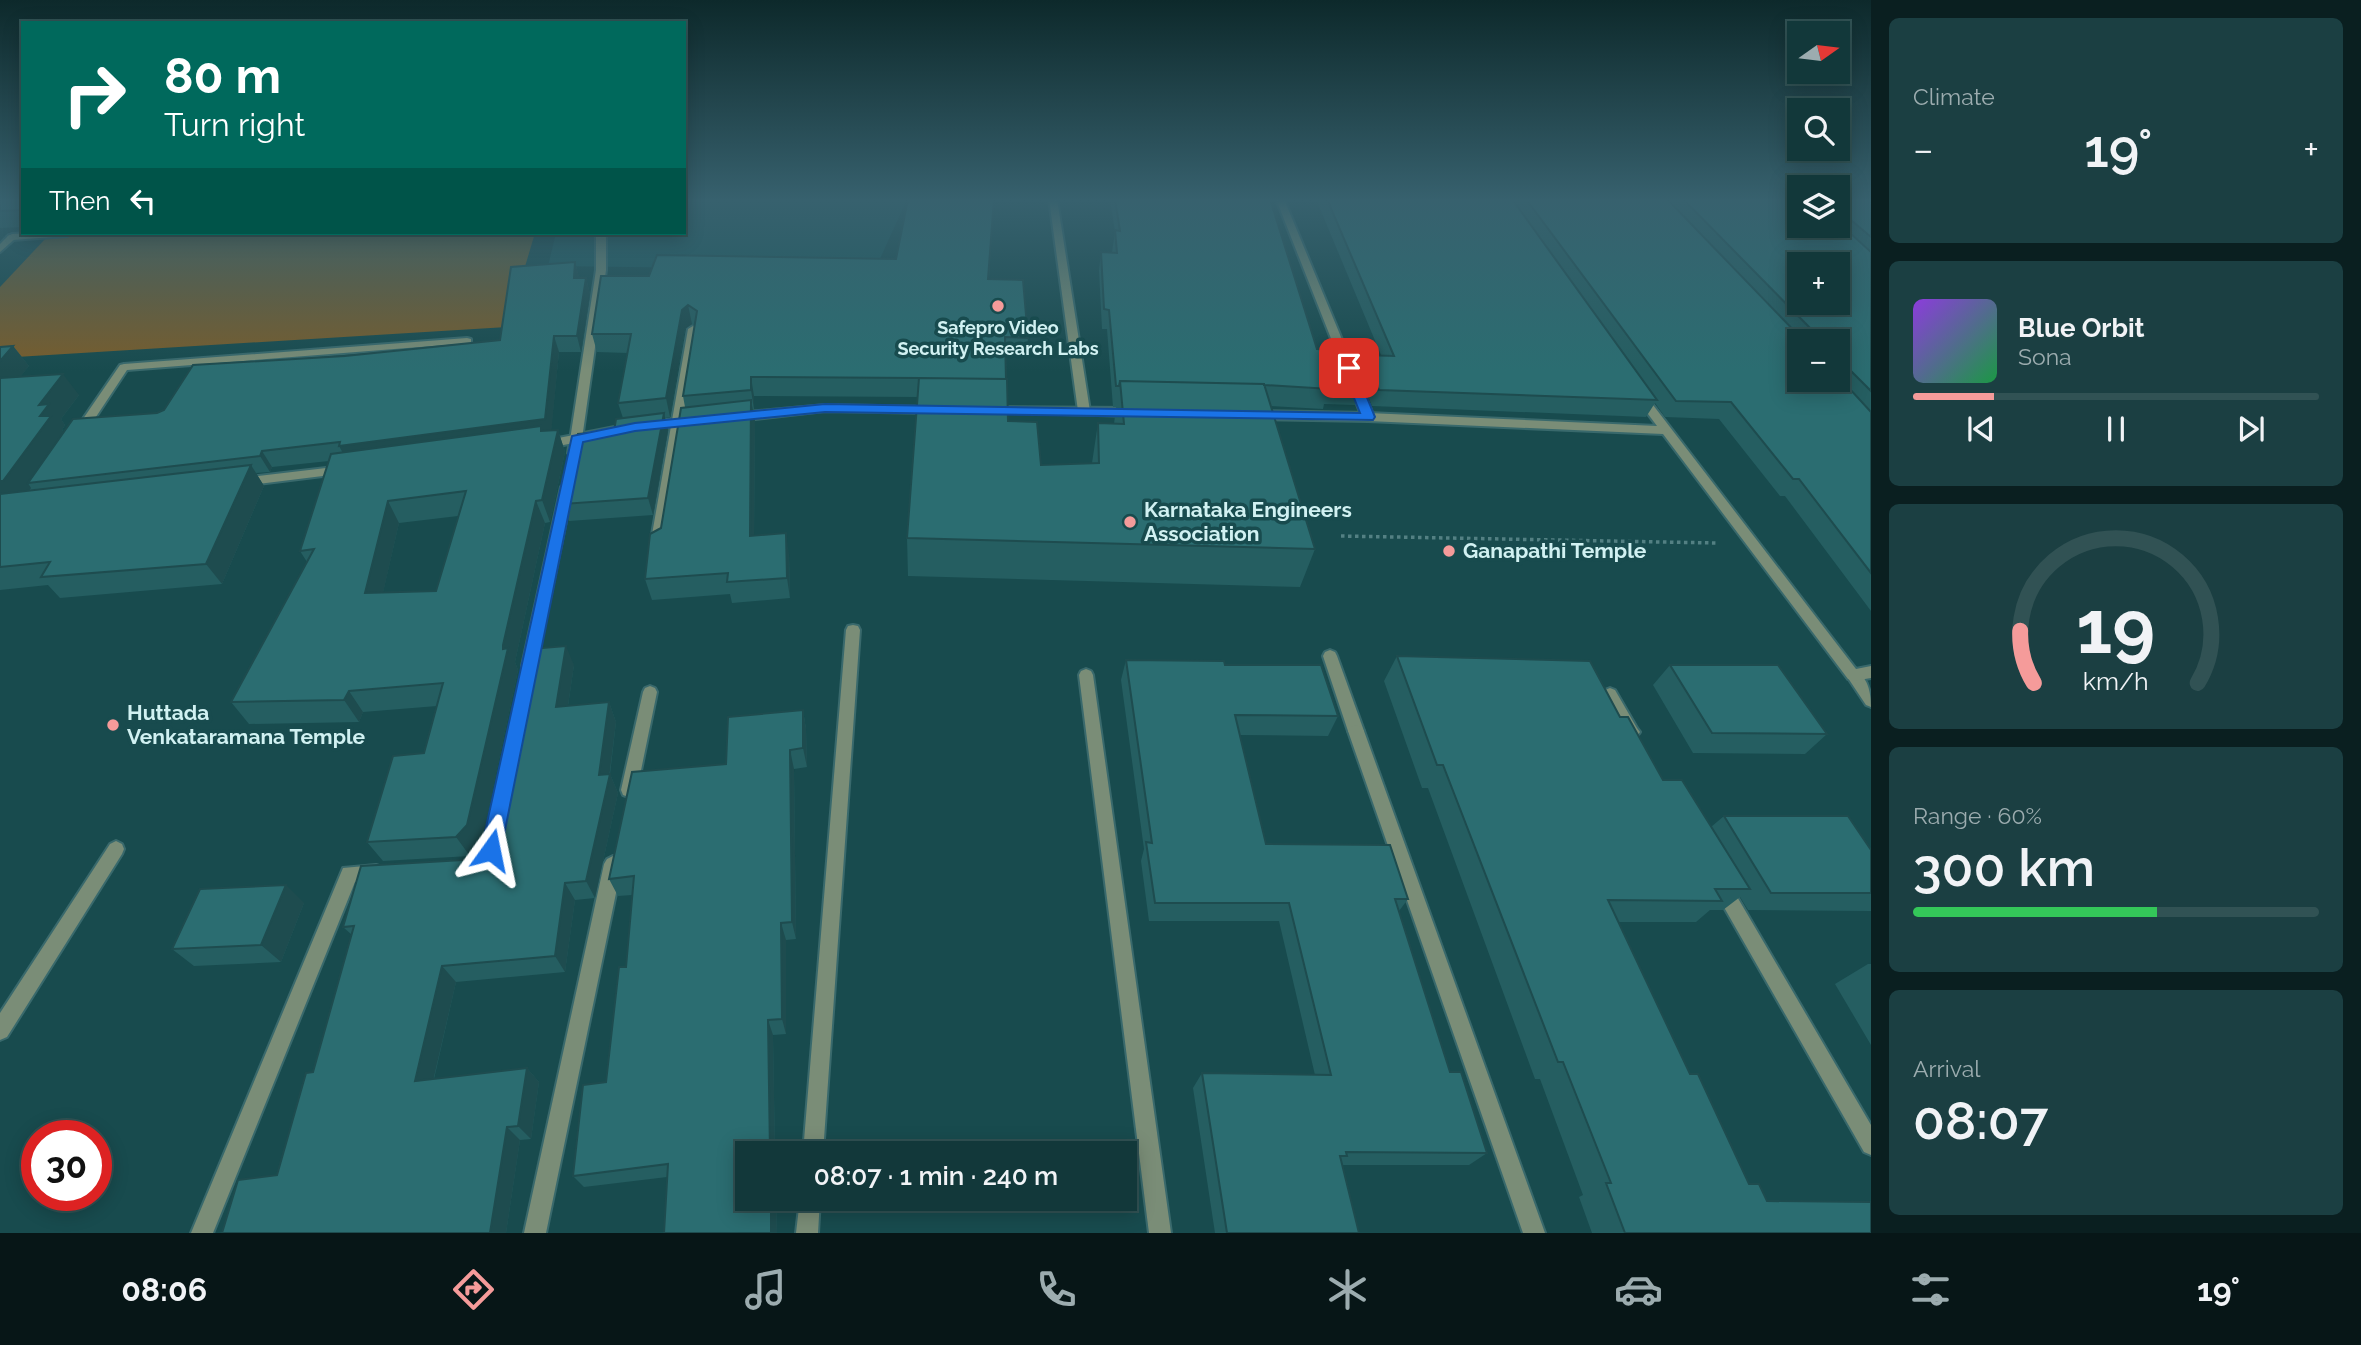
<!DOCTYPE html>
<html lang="en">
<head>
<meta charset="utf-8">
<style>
	:root { --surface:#12383a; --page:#1b3f42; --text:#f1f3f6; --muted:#9cacaf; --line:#315254; --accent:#f59b9a }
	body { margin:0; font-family:Raleway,sans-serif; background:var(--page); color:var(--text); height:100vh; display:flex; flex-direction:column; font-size:26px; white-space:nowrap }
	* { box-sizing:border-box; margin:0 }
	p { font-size:23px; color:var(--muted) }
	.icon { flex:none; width:38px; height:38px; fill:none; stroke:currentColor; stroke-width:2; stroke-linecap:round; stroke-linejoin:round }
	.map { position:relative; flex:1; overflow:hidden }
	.drawer { display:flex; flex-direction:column; gap:18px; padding:18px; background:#0a1f20; width:490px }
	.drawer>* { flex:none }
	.guide { position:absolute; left:21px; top:21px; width:665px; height:214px; border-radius:0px; box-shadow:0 4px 18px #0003,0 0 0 2px var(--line); background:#00695c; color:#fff; overflow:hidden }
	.needle { width:46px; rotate:76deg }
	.tools { position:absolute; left:1787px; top:21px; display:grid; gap:14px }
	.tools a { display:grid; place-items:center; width:63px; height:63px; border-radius:0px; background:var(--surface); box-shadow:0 4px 18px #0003,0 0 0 2px var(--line); font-size:35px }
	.speed { position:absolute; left:21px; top:1120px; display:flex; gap:14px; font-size:35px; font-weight:700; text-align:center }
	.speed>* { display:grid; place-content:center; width:91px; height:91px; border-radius:50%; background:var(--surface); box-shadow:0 4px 18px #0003,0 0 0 2px var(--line); line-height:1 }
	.speed .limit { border:10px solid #d22; background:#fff; color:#111 }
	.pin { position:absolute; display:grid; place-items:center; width:60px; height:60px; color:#fff; margin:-30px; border-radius:14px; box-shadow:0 4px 10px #0006 }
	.me { position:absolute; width:77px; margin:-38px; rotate:12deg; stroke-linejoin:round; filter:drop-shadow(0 0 5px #0008) }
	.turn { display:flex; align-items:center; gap:24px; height:147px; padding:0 28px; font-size:32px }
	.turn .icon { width:91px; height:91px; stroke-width:2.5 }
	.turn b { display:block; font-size:49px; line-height:60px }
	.then { display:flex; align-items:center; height:66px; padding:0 28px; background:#0003; gap:14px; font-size:26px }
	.big { font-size:52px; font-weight:600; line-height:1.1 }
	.drawer .card { flex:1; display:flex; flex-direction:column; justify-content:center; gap:10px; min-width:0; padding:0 24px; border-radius:10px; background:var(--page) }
	.drawer .dial { align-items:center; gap:0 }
	.dial svg { height:182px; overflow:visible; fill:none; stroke:var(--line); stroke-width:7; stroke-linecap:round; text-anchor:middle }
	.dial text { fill:var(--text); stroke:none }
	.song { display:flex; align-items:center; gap:21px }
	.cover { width:84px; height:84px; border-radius:10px; background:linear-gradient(135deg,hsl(270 70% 55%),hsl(140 70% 35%)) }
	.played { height:7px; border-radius:4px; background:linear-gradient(90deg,var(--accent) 20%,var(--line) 20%) }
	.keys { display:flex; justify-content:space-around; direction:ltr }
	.heat { display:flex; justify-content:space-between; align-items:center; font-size:38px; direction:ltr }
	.charge { height:10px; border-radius:5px; background:linear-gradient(90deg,#34c759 60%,var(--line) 0) }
	.trip { position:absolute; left:735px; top:1141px; width:402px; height:70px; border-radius:0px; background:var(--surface); box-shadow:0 4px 18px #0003,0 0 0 2px var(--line); font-weight:600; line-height:70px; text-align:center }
	.menu { display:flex; height:112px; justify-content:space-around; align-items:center; background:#071617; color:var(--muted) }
	.menu .icon { width:49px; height:49px }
	.menu .active { color:var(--accent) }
	.menu b { font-size:32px; color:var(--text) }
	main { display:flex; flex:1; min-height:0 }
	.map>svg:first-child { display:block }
	.built { fill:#1c595d }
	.green { fill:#785d2c }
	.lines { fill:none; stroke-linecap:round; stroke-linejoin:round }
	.service-casing { stroke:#39696c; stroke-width:4 }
	.minor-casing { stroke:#39696c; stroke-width:4 }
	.tertiary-casing { stroke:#39696c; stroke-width:4 }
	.path { stroke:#538083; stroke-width:3.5; stroke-dasharray:3.5 3.5; stroke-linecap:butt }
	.service { fill:#7a8d77; fill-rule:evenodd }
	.minor { fill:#7a8d77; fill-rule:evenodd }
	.tertiary { fill:#7a8d77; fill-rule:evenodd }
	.wall { fill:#255e61; fill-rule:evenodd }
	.shaded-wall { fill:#1e4c4f }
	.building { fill:#2b6d71; stroke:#1e4c4f; stroke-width:2; fill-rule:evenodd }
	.route { fill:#1a73e8; stroke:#114b97; stroke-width:2 }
	.poi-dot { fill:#f59b9a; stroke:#184b4e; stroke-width:2.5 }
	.labels { text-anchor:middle; stroke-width:7; stroke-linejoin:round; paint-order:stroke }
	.far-poi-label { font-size:18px; font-weight:bold; fill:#d1f1f2; stroke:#184b4e }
	.poi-label { font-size:21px; font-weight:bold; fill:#d1f1f2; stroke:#184b4e; text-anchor:start }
</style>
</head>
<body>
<main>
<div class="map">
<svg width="1871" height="1233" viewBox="0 0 1871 1233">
	<rect width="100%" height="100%" fill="#184b4e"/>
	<path class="built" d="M684,199H907L875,270L548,266L556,233H684Z"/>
	<path class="green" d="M122,233H535L507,327L0,358V287L47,237Z"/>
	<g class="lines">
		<defs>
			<path id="service" d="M1330,650L1335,652L1337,656L1364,731L1361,735L1356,737L1351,735L1348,731L1323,656L1325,652Z"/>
			<path id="minor" d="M1049,199H1057L1090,411L1084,414L1078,411Z
				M1276,199H1284L1374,417L1372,420H1364L1362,417Z
				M32,233H72L67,236L12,240L7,237L12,234Z
				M596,233H606V270L580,453L574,457L568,453L596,270Z
				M693,326L698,329L664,546L657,551L650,546L688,329Z
				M467,338L471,339V343L127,370L84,435L80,436L74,432L120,365L124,364Z
				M567,483L573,487L536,666L534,670H524L522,666L561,487Z
				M853,625L858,626L860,630L823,1153H803L846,630L848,626Z
				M1086,669L1091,671L1093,675L1171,1233H1149L1079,675L1081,671Z
				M1853,669C1868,676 1871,692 1871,707L1866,705L1846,675L1848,671Z
				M650,686L655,688L657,692L637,790L635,795L629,797L623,795L621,790L643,692L645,688Z
				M1610,688L1615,690L1637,728L1640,732L1637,736L1632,738L1627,736L1605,698L1603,694L1605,690Z
				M1356,725L1361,727L1364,731L1545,1233H1523L1348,731L1351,727Z
				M116,841L122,844L124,849L122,854L7,1037L0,1040V1013L110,844Z
				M613,856L619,859L622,864L546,1233H524L604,864L607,859Z
				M376,865L382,867L385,873L382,879L355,882L213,1233H191L343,868Z
				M1723,881L1729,883L1871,1125V1155L1864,1152L1717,895L1714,889L1717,883Z
				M800,1199H820L818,1233H796Z"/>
			<path id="tertiary" d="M9,235L17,237L0,252V244Z
				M1639,391L1643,392L1856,669L1871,666V678L1853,681L1848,679L1663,434L1368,421L1255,419L1249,415L1255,411L1368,413L1657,426L1633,394Z
				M825,405L933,407L939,410L933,413L825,411L737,421L731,417L737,413Z
				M989,407L1133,408L1139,412L1133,416L985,412V408Z
				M696,417L702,421L700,424L635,431L543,449L537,445L543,441L635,423Z
				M343,466L347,467L349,470L347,473L241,486L235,482L241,478Z"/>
		</defs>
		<use href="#service" class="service-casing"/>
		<use href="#minor" class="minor-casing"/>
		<use href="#tertiary" class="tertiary-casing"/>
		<path class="path" d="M1341,536L1716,543"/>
		<use href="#service" class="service"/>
		<use href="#minor" class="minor"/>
		<use href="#tertiary" class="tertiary"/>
	</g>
	<path class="wall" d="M0,199H23V227L0,228Z
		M908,199H994L989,279L1028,338L1026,357L1006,356L1008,421L1041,465L1092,463L1098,423L1114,424L1116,407H1113L1107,329H1102L1099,271L1101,252H1112L1115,232L1110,199H1270L1317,349L1362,385L1355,405L1324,404L1323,409L1270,406L1315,549L1300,587L908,576L907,538L918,397L754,396V409H753L755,421L754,536L789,554L790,598L732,603L730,594L652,600L645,579L661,528L685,407L683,396L695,326L692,324L685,329L670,417L665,418L668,430L653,515L569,521L563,504L623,418L618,403L628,353L597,352L592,334L649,276L896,259Z
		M1316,199H1799L1838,226V199H1871V611L1785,496H1780L1719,419L1665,417L1655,403L1646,417L1372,406L1358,371L1364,355H1381ZM1799,341H1838V380Z
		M575,262L579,278H586L590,294L581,352H559L551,430H558L565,452L550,522L545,523L515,662L518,670L481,844L490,834L574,665L568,706L609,702L616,722L610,774L618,793L595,898L575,900L565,972L456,982L434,1079L527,1068L539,1082L531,1139L520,1140L506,1233H222L277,1175L313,1072L352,935L343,927L471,856L478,847L470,856L383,861L367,842L424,753L437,706L363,712L359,722L249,724L231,702L307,562L300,551L329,461L272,467L270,472L256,473L264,486L222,584L60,598L48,585L0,590V347L13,346L29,366L20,377L79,395L61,419L65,425L62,430L64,432L500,340ZM458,516L436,591L383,592L399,523Z
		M1397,656L1620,717L1663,780L1711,827L1724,816L1871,850V911L1748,910L1740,897L1723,910H1710L1696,922H1618L1690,1074L1749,1184L1767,1201L1871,1233H1592L1579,1197L1583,1195L1540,1079H1535L1428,788H1422L1384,681Z
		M1126,660L1225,665L1338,716L1328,736L1240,735L1266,844L1408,899L1399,911L1450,1072L1487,1153L1469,1165H1342L1359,1233H1215L1193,1088L1202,1073L1315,1075L1279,921H1149L1141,861L1144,849L1121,680Z
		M1670,665L1827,734L1805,754L1693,753L1653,685Z
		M803,710L806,729L807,767L794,769L796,939L786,940V1034L773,1035L775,1153H747L776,1199L777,1233H664L667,1177L584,1187L573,1176L606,1082L626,967L632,895L618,896L609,879L726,764Z
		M304,903L281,962L194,966L172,949Z
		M1868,964H1871V1045L1835,984Z"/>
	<path class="shaded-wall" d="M575,262L579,277L578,293L574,278Z
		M586,278L590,294L581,352L577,336Z
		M688,305L692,324L685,329L670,417L666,398L682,310Z
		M554,336L559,352L551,435L348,462L339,446Z
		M13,346L29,366L2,400L0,397V361Z
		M63,374L79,395L61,419L65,425L62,430L67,436L28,483L31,488L21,502L0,505V481L40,416L39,405Z
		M751,377L754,396V409L751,390Z
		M751,400L755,421L754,557L750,536Z
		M664,413L668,430L653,515L648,498Z
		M558,430L565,452L550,522L542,500Z
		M262,451L272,467L270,472L260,456Z
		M251,465L264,486L222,584L206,564Z
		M388,501L399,523L378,615L365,593Z
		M536,501L545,523L515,662L518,670L481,845L470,856L456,837L503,649V645Z
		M786,533L789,554L790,598L787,578Z
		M566,646L574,665L565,726L556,707Z
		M349,691L363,712L359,722L344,700Z
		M609,702L616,722L609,778L610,774L618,793L595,898L586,881Z
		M803,710L806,729L807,767L803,748Z
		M790,750L794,769L796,939L792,922Z
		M565,883L575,900L565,972L555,956Z
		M286,885L304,903L281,962L261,945Z
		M781,923L786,940V1034L782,1019Z
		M442,966L456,982L430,1094L415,1081Z
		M768,1020L773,1035L775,1153H770Z
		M527,1068L539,1082L531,1139L518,1126Z
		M507,1127L520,1140L506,1233H490Z
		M771,1199H776L777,1233H771Z"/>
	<path class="building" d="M0,199H23V210L0,211Z
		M908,199H994L988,279L1023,280L1028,338L1005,337L1006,379L919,378L751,377V390L683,396L697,311L688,305L682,310L666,398L618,403L631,334H592L601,276H649L657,255L896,259Z
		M1115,199H1270L1317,349L1348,350L1362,385L1329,384L1330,389L1264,385V384L1120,381L1119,386H1116L1109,310L1104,309L1101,252L1117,253L1115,230L1120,231Z
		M1327,199H1512L1657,400L1379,390L1364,355L1394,356Z
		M1526,199H1667L1804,341H1799V380H1838V376L1871,412V573L1799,479H1793L1731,402L1676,401Z
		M1683,199H1799V226H1838V222L1871,252V391L1842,362H1838V341H1813V331ZM1799,264H1838V303H1799Z
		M1838,199H1871V237L1838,209Z
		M575,262L574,278H586L577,336H554L545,419L339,446L340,442L262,451L260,456L28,483L73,419L157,413L164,410L193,365L345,356L500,340L511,267Z
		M13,346L0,361V347Z
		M63,374L39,405L49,404L40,416H51L3,481H0V378Z
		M919,378L1007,379L1008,421L1037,422L1041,465L1099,463L1098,423L1124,424L1120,381L1264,384L1315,549L907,538Z
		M751,400L750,536L786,533L787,578L727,582L728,573L645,579L650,534L661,528L681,408Z
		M664,413L648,498L563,504L578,434L614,431L616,419Z
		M541,426V431L558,430L542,500L536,501L503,645V649L508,648L467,825L456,837L367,842L393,756L424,753L443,683L349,691L344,700L231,702L314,549L300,551L331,454ZM466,491L436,591L365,593L388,501Z
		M251,465L206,564L41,577L50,562L0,567V494Z
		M566,646L556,707L609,702L599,775L610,774L586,881L565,883L555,956L442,966L415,1081L527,1068L518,1126L507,1127L490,1233H222L238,1180L277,1175L306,1073L313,1072L354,926L343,927L361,866L463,860L471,856L490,834L530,649Z
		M1397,656L1590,661L1620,717H1628L1663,780H1682L1750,889H1715L1722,901L1608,900L1690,1074H1698L1749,1184H1759L1767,1201L1871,1202V1233H1625L1606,1183H1611L1563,1062H1558L1443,765H1437Z
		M1126,660L1224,661L1225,665H1321L1338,716L1235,715L1266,844L1390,845L1408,899H1395L1450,1072H1461L1487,1153L1346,1152L1347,1156H1340L1359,1233H1227L1202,1073L1331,1075L1289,903H1155L1146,842L1152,843Z
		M1670,665H1778L1827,734L1712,733Z
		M803,710V748L790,750L792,922L781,923L782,1019L768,1020L770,1153H747V1199H771V1233H664L668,1164L573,1176L583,1085L606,1082L619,967H626L634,876L609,879L632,772L726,764L728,717Z
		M1724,816H1848L1871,850V893H1771Z
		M286,885L261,945L172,949L200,889Z"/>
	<linearGradient id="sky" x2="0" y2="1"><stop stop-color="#0d292b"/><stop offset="0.54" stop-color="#37616e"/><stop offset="1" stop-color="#37616e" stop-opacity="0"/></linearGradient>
	<rect width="1871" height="371" fill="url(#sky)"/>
	<path class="route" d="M1349,364L1355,368L1375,417L1373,420L825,412L635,431L583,442L501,850L498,856L491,859L484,856L481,850L572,436L635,423L825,404L1360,413L1342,368Z"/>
	<g class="poi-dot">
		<circle cx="998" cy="306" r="7"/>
		<circle cx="1130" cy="522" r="7"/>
		<circle cx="1449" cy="551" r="7"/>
		<circle cx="113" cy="725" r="7"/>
	</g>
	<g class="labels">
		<g class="far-poi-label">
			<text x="998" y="334">Safepro Video<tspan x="998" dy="21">Security Research Labs</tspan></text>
		</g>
		<g class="poi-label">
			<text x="1144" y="517">Karnataka Engineers<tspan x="1144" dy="24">Association</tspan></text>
			<text x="1463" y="558">Ganapathi Temple</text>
			<text x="127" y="720">Huttada<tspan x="127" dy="24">Venkataramana Temple</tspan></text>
		</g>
	</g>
</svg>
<div class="tools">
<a><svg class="needle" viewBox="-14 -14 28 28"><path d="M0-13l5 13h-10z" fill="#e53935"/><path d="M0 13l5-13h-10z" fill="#9cacaf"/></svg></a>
<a><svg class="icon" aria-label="search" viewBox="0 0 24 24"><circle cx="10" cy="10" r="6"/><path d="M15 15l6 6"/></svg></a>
<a><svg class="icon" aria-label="layers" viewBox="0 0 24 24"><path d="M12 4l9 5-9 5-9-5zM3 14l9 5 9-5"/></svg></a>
<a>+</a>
<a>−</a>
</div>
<div class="speed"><div class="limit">30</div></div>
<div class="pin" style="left:1349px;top:368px;background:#d93025"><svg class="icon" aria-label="arrive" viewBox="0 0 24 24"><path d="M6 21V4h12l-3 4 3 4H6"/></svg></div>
<svg class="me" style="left:491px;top:850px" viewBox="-20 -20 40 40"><path d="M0-17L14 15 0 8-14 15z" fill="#1a73e8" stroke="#fff" stroke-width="4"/></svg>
<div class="trip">08:07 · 1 min · 240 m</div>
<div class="guide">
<div class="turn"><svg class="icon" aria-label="right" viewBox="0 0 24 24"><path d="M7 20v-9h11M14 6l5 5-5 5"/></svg><div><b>80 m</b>Turn right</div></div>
<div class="then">Then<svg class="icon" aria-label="left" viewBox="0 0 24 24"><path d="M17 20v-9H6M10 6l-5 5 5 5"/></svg></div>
</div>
</div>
<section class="drawer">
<div class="card"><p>Climate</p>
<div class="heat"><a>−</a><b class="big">19°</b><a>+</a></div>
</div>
<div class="card">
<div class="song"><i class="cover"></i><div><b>Blue Orbit</b><p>Sona</p></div></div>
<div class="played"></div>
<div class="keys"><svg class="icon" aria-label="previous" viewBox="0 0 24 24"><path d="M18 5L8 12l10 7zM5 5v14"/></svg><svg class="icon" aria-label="pause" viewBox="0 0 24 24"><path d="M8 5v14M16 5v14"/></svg><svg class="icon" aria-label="next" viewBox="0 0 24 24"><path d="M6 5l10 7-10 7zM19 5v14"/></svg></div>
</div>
<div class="card dial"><svg viewBox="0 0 100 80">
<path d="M14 69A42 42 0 1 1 86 69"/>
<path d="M14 69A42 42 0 0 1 8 46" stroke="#f59b9a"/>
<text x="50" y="56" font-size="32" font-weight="700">19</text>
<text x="50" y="72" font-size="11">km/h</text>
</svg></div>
<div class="card"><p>Range · 60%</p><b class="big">300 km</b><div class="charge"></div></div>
<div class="card"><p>Arrival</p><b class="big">08:07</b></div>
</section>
</main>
<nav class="menu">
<b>08:06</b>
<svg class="icon active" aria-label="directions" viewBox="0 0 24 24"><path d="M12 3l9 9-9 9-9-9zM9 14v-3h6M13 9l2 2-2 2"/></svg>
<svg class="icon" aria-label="music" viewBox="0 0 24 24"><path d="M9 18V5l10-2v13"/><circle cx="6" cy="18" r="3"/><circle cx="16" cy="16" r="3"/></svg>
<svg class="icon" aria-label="phone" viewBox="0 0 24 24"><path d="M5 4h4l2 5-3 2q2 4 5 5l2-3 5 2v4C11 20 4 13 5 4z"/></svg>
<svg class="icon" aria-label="climate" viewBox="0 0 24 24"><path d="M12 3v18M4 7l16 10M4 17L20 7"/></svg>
<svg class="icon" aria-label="car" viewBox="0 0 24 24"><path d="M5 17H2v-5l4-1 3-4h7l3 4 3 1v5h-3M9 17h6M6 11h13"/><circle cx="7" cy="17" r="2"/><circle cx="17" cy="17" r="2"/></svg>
<svg class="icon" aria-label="filters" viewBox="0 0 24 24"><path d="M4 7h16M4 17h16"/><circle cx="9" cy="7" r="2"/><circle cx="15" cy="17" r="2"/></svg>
<b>19°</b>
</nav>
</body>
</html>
